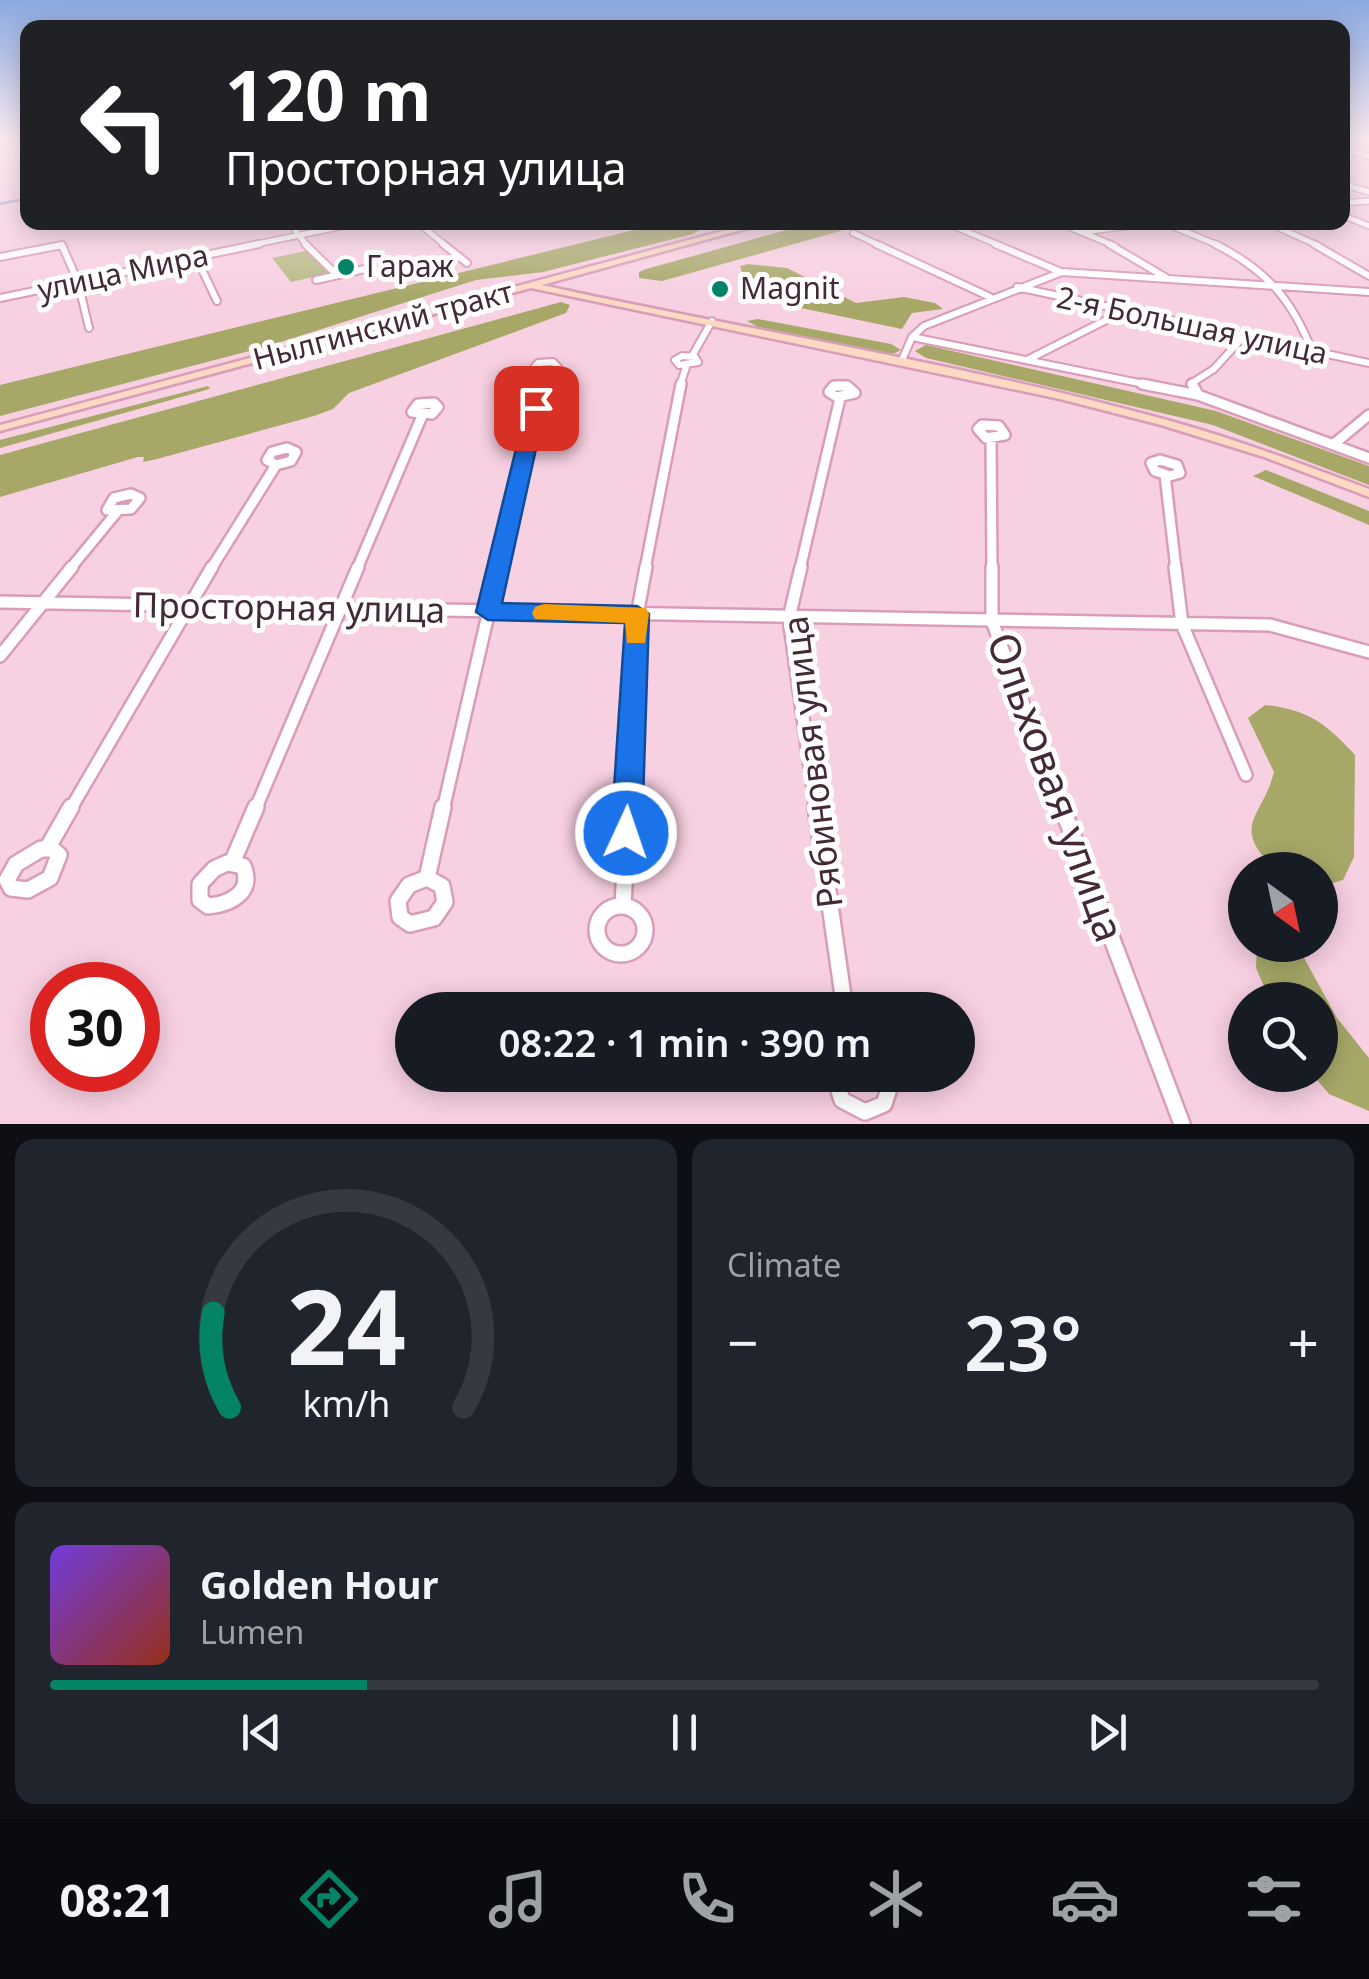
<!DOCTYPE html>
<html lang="en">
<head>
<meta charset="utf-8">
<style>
	:root { --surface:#171b24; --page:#20242c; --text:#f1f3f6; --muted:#9ea1a6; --line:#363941; --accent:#048467 }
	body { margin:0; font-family:"Noto Sans",sans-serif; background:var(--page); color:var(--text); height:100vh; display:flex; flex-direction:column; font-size:38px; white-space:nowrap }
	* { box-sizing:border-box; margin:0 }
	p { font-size:32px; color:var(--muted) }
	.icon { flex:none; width:55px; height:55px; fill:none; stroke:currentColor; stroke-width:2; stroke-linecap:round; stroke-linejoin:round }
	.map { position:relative; height:1124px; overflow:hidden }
	.side { display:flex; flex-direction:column; gap:15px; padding:15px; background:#0d0f14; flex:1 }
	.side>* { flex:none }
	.hud { position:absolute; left:20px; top:20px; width:1330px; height:210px; border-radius:20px; box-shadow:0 5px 25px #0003; background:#202124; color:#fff; overflow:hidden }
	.needle { width:65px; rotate:147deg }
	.fabs { position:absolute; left:1228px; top:852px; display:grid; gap:20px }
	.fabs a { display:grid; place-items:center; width:110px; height:110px; border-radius:50%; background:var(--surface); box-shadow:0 5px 25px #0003; font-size:50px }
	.speed { position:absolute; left:30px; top:962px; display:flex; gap:20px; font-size:50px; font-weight:700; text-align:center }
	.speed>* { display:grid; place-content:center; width:130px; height:130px; border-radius:50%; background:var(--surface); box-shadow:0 5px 25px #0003; line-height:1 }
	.speed .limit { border:15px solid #d22; background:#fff; color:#111 }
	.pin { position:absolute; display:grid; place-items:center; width:85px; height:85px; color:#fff; margin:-42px; border-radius:20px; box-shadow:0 5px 15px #0006 }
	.me { position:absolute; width:110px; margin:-55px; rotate:3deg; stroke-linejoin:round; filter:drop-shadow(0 0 8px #0008) }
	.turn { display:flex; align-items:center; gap:35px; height:210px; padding:0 40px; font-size:45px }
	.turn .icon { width:130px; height:130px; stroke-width:2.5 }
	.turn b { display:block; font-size:70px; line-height:85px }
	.big { font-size:75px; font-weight:600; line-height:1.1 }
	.side .widget { flex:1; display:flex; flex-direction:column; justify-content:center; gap:15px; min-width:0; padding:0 35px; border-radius:20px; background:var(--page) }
	.side .dial { align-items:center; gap:0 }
	.dial svg { height:260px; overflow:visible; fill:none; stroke:var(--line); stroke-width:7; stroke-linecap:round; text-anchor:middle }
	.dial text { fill:var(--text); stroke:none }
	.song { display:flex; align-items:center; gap:30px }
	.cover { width:120px; height:120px; border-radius:15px; background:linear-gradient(135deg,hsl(260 70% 55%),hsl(10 70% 35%)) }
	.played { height:10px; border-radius:5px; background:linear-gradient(90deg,var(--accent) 25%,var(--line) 25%) }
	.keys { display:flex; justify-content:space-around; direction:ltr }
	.heat { display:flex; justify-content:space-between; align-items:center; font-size:55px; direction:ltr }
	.side .tiles { flex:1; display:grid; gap:15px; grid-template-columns:1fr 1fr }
	.widget:last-child { grid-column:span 2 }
	.trip { position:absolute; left:395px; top:992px; width:580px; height:100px; border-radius:50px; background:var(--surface); box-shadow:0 5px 25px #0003; font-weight:600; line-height:100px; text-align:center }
	.menu { display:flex; height:160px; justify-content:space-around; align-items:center; background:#090b0e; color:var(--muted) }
	.menu .icon { width:70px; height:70px }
	.menu .active { color:var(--accent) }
	.menu b { font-size:45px; color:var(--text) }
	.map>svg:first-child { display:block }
	.green { fill:#b7b983 }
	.forest { fill:#a7a868 }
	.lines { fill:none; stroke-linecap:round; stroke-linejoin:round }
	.stream { stroke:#a098d4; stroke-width:2.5 }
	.street-far4-casing { stroke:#d99cb9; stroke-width:8 }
	.street-far3-casing { stroke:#d99cb9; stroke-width:10 }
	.street-far2-casing { stroke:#d99cb9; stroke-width:14 }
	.street-far1-casing { stroke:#d99cb9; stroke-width:16 }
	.street-casing { stroke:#d99cb9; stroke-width:20 }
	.secondary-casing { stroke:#d99cb9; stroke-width:5 }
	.street-far4 { stroke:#fff; stroke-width:5 }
	.street-far3 { stroke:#fff; stroke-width:6 }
	.street-far2 { stroke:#fff; stroke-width:9 }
	.street-far1 { stroke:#fff; stroke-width:11 }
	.street { stroke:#fff; stroke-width:15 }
	.secondary { fill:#fcd9c2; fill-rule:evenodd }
	.route { fill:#1a73e8; stroke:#114b97; stroke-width:2.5 }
	.slow { fill:#f59e0b }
	.poi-dot { fill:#048467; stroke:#fefefe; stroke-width:4 }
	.labels { text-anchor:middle; stroke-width:10; stroke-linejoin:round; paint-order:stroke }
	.far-poi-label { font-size:30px; fill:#432a36; stroke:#fefefe; text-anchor:start }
	.far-street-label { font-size:30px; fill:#432a36; stroke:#fefefe }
	.street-label { font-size:35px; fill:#432a36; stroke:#fefefe }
	.near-street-label { font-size:42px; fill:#432a36; stroke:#fefefe }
</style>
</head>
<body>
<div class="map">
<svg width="1369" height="1124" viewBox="0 0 1369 1124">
	<rect width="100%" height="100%" fill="#f7d0e1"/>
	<path class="green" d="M311,250L331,273L291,282L272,258Z"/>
	<path class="forest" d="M663,223H712L693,234L543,272L476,280L265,347L0,416V385Z
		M812,223H869L662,281L639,278V272L646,269Z
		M748,264L787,268L856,303L904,297L935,303L943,309L912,313L902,329L777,303L755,293L757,280L742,272L740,266Z
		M561,302L570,305L566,313L349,393L333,409L314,416L157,459L143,462L144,457H138L0,497V455Z
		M758,319L891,344L901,350L893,354L758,327L747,321Z
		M926,345L1216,411L1369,466V485L1213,425L926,358L915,351Z
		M208,386L210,388L206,390L0,448V440Z
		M1266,470L1369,511V525L1253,476Z
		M1265,705C1309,710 1325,723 1355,755L1354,857L1343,880L1320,887V870H1276C1229,825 1262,819 1274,772L1248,718Z
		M1257,945H1297L1337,1018L1369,1058V1111L1329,1094L1313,1075H1320V1000H1270L1256,968Z"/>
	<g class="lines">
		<path class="stream" d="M0,204L28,198
			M102,222H215"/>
		<defs>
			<path id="street-far4" d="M0,141L16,138
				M1342,149L1369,156
				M1342,184L1369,192
				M1342,203L1369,201
				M1342,215L1369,226
				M289,222L307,246
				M417,222L446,246
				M944,222L1001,246
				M1057,222L1115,246
				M1162,222L1220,246
				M1266,222L1319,246
				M1083,232L1159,222
				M853,233L881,246
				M56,246H63
				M247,246L363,222"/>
			<path id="street-far3" d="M305,244L337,275
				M443,244L467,263
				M876,244L990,297
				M995,244L1061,272
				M1109,244L1165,277
				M1215,244C1265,269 1292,299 1312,351
				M1314,244L1369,276
				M0,257L62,245L78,282L89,328
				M196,257L217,301
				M316,280L365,269
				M1017,287L1369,363
				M0,298L259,244
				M912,337L1154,386
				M682,356L695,357L698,362L679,365L675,360Z
				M692,356L712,321
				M902,360L912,337L924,326L1062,272L1369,292
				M1027,360L1122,312
				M553,362L558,367L550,373L533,369L538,363Z
				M541,386L544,373
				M680,386L686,367
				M834,386H847
				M1194,386L1192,383L1214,369L1243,337"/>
			<path id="street-far2" d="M1142,384L1198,395L1369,458
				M1192,384L1198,394
				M834,386H847L855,393L837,397L829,392Z
				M434,403L438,407L432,414L412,412L418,404Z
				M982,425L999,426L1005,435L986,438L978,429Z
				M991,439L992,569
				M1334,444L1369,415
				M287,448L296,452L291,461L276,465L267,460L272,452Z
				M1160,460L1177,465L1180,473L1170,476L1155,471L1151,463Z
				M1165,475L1176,569
				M131,494L140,498L131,509L107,510L114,498Z
				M70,569L116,513
				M211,569L276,465
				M357,569L422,416
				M498,569L542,384
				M645,569L681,384
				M800,569L840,398"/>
			<path id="street-far1" d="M801,567L789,618L816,810
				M992,567V621L1063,810
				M1175,567L1182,624L1246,775
				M0,602L1270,625L1369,652
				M0,656L72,567
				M70,810L212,567
				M255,810L358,567
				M443,810L499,567
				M628,810L637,615L646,567"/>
			<path id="street" d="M816,807L845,1010
				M1062,807L1182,1124
				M41,849H52L59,855L50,878L28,890L11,888L7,880L16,864Z
				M47,849L71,807
				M227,863L243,866C254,892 231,904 208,906L200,900V884L214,869Z
				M232,863L256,807
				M427,878L443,807
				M427,878L442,886L445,902L434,918L410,924L400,917L398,901L409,885Z
				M623,906L628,807
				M597 930a24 24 0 1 1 48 0a24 24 0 1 1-48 0Z
				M834,1075L842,1100L865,1112L884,1104L889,1089L887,1075"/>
			<path id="secondary" d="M756,222H770L542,285C750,331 962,363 1167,420C1236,439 1302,464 1369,489V497L1264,457L1161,425L1060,399L531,288L0,431V425Z"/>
		</defs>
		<use href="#street-far4" class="street-far4-casing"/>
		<use href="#street-far3" class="street-far3-casing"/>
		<use href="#street-far2" class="street-far2-casing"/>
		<use href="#street-far1" class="street-far1-casing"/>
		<use href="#street" class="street-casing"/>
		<use href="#secondary" class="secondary-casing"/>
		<use href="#street-far4" class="street-far4"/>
		<use href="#street-far3" class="street-far3"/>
		<use href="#street-far2" class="street-far2"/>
		<use href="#street-far1" class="street-far1"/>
		<use href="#street" class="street"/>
		<use href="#secondary" class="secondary"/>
	</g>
	<linearGradient id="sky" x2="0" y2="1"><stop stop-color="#8ba9e0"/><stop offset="0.47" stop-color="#fbeaf2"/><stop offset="1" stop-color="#fbeaf2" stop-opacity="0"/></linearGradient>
	<rect width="1369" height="296" fill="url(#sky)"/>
	<path class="route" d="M536,402L545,408L502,603L637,606L649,614L642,833L637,843L626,847L615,843L611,833L625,623L488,620L476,612L526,408Z"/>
	<path class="slow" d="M544,604L646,608L649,614L645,643H627L625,623L535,619L532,613L535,607Z"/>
	<g class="poi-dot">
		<circle cx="346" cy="267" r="10"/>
		<circle cx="720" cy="289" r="10"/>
	</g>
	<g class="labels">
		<g class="far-poi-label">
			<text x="366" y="277">Гараж</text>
			<text x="740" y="299">Magnit</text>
		</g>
		<g class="far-street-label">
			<text transform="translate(123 273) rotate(-12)" y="10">улица Мира</text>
			<text transform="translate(383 326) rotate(-15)" y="10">Нылгинский тракт</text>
			<text transform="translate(1192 326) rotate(12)" y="10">2-я Большая улица</text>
		</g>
		<g class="street-label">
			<text transform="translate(289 608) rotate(1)" y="12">Просторная улица</text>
			<text transform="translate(813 762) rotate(-97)" y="12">Рябиновая улица</text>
		</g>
		<g class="near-street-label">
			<text transform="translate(1056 787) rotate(70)" y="15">Ольховая улица</text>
		</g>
	</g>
</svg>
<div class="fabs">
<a><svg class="needle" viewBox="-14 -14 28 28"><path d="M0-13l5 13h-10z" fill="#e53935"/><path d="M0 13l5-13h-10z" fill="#9ea1a6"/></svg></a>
<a><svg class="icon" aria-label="search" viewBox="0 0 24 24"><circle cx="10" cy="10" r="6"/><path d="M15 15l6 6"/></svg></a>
</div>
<div class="speed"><div class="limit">30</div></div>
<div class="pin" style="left:536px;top:408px;background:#d93025"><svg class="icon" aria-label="arrive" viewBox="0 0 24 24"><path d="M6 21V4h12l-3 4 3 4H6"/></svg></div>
<svg class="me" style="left:626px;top:833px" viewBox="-20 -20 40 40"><circle r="17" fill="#1a73e8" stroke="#fff" stroke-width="3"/><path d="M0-11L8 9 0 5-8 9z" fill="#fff"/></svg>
<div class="trip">08:22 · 1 min · 390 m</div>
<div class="hud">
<div class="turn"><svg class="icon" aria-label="left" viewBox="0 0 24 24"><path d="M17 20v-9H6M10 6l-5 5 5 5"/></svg><div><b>120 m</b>Просторная улица</div></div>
</div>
</div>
<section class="side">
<div class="tiles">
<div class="widget dial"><svg viewBox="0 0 100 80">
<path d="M14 69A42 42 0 1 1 86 69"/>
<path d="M14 69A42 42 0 0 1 9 40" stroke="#048467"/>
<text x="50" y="56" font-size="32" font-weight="700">24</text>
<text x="50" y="72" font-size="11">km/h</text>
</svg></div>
<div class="widget"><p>Climate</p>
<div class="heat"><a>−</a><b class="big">23°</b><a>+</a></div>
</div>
<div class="widget">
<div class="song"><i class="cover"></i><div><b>Golden Hour</b><p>Lumen</p></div></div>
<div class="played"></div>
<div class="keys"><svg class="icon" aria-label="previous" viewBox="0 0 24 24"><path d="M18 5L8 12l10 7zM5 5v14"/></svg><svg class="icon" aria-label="pause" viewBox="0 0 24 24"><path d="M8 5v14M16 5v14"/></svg><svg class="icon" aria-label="next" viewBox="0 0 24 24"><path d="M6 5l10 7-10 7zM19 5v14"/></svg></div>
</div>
</div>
</section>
<nav class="menu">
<b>08:21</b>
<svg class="icon active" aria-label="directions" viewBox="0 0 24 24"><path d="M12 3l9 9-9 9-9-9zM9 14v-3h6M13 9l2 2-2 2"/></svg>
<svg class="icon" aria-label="music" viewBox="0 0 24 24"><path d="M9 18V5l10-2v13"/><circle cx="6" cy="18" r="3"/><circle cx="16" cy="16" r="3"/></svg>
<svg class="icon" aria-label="phone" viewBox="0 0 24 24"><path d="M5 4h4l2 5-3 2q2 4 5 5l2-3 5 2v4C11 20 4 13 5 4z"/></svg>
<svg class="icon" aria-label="climate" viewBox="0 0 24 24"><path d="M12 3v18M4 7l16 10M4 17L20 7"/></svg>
<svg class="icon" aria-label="car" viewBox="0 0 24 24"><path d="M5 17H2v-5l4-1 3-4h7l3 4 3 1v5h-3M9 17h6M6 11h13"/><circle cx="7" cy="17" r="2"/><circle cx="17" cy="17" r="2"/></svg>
<svg class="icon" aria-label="filters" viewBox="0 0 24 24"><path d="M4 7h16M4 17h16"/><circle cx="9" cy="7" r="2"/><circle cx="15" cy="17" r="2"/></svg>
</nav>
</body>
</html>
